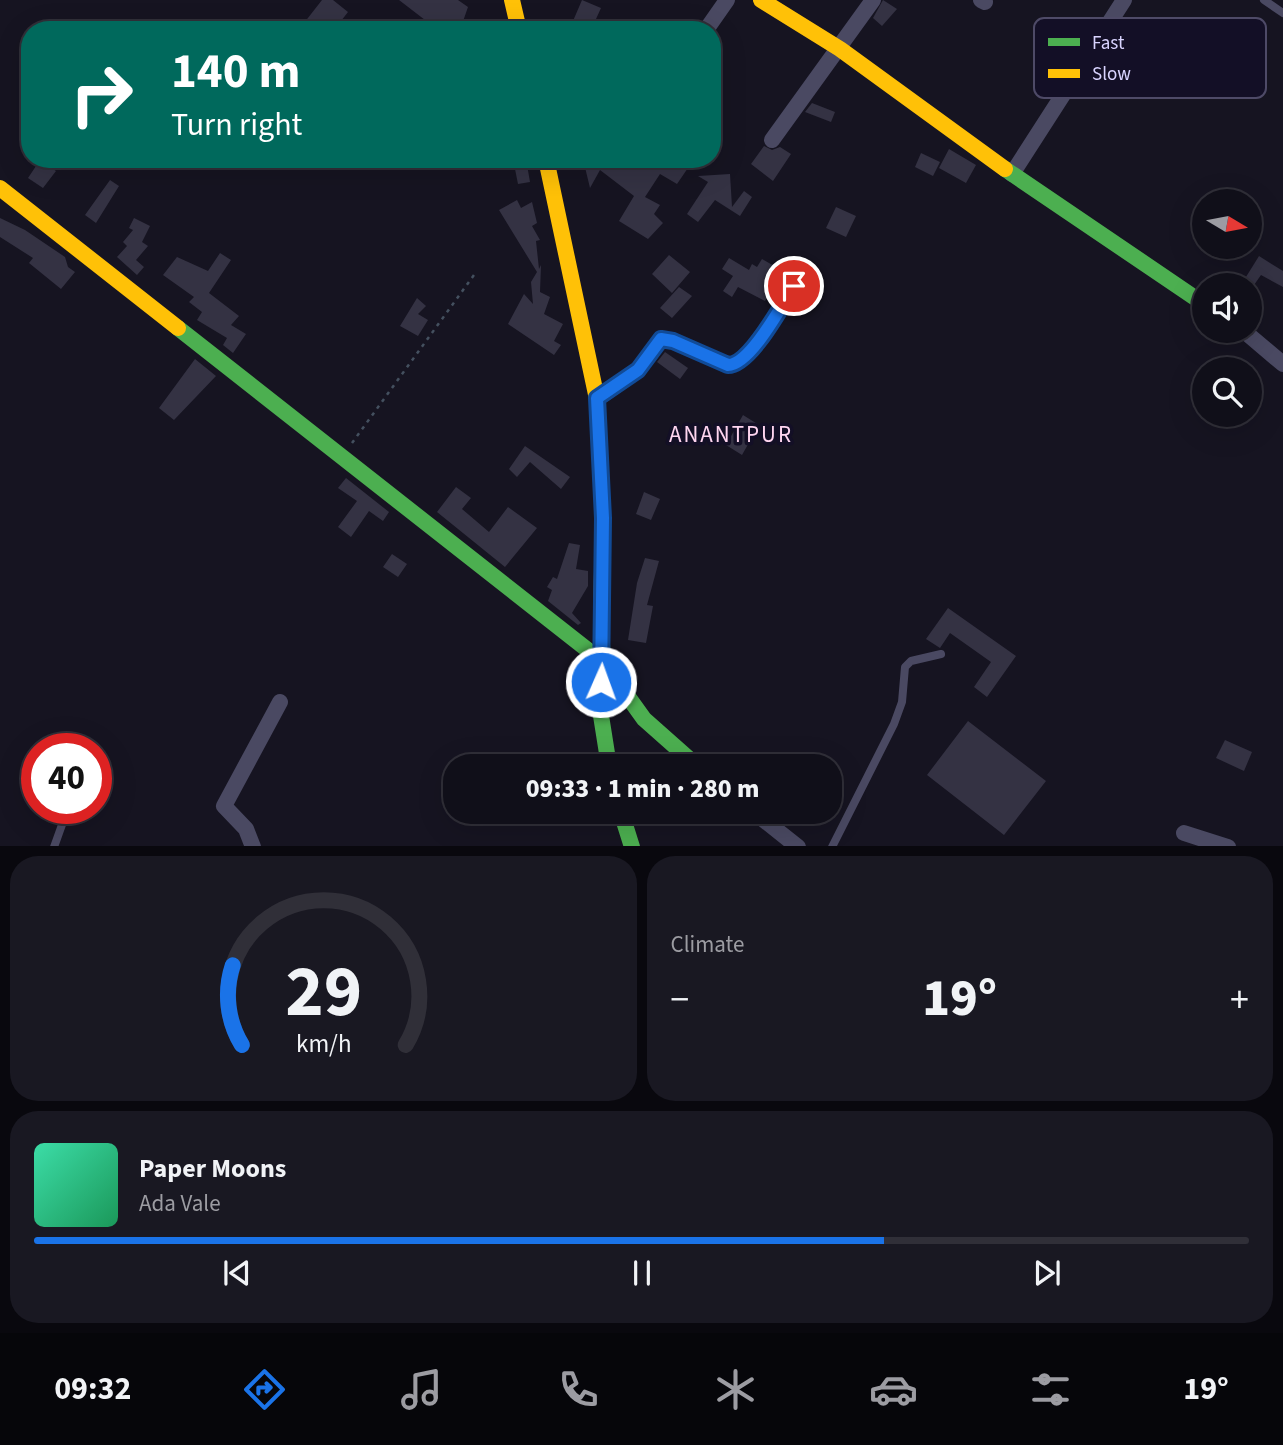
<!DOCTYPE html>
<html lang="en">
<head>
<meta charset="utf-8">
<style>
	:root { --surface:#100f19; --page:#191822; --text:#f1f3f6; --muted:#9c9ca2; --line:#302f38; --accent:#1a73e8 }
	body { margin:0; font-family:"Source Sans 3",sans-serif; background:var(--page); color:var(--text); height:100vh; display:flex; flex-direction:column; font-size:26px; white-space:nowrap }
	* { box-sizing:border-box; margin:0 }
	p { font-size:23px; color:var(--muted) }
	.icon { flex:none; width:38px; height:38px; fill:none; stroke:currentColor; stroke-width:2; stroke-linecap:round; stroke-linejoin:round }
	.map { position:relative; height:846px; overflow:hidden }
	.details { display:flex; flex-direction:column; gap:10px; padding:10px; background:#09080e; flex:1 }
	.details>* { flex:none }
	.hud { position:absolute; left:21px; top:21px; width:700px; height:147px; border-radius:28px; box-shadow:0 7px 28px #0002,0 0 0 2px var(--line); background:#00695c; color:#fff; overflow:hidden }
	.needle { width:46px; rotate:100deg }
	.fabs { position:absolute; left:1192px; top:189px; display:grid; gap:14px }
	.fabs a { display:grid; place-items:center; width:70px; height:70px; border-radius:50%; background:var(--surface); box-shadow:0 7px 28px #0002,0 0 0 2px var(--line); font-size:35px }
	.speed { position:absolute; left:21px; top:733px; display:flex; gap:14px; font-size:35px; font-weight:700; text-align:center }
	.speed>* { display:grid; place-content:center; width:91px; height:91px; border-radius:50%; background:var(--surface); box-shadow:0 7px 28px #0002,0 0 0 2px var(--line); line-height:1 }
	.speed .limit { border:10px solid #d22; background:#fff; color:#111 }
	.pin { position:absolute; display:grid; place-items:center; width:60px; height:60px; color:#fff; margin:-30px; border:4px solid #fff; border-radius:50%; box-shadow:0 2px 7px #0007 }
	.me { position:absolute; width:77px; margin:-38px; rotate:2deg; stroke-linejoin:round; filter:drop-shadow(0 0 5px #0008) }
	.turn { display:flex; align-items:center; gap:24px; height:147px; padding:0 35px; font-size:32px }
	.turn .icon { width:91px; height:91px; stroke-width:2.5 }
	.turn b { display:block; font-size:49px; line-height:60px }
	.big { font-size:52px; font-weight:800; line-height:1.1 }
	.details .tile { flex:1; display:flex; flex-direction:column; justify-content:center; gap:10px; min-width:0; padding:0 24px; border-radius:28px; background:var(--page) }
	.details .dial { align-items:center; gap:0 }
	.dial svg { height:182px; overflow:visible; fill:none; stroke:var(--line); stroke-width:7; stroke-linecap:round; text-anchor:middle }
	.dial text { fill:var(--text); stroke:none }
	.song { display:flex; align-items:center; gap:21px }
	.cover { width:84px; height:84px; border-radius:10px; background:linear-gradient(135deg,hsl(160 70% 55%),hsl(150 70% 35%)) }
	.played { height:7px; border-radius:4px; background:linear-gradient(90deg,var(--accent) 70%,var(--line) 70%) }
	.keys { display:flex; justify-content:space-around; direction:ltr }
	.heat { display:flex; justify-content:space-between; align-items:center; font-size:38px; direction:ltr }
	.details .tiles { flex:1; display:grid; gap:10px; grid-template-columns:1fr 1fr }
	.tile:last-child { grid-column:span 2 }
	.trip { position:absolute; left:443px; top:754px; width:399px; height:70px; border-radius:28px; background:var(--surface); box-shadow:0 7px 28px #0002,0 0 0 2px var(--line); font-weight:800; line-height:70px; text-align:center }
	.tab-bar { display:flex; height:112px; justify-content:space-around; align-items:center; background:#06060a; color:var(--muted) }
	.tab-bar .icon { width:49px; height:49px }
	.tab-bar .selected { color:var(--accent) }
	.tab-bar b { font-size:32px; color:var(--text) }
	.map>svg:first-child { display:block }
	.building { fill:#343243 }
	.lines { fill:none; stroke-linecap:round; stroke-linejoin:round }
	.path { stroke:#44505f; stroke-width:2.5; stroke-dasharray:3.5 5; stroke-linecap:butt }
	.lane { stroke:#4a4962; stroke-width:8 }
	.street { stroke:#4a4962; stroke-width:16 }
	.fast { stroke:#4caf50; stroke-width:16 }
	.slow { stroke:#ffc107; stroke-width:16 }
	.route-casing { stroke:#114b97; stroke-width:18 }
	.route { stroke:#1a73e8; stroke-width:12 }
	.labels { text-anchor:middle; stroke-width:7; stroke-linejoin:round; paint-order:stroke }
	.quarter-label { font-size:23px; letter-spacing:2px; fill:#ffd6f0; stroke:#130f26 }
	.key { fill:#130f26; stroke:#4e4a67; stroke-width:2 }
	.key-label { font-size:19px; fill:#d9d4ff }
</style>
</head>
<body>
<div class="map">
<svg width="1283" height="847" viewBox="0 0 1283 847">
	<rect width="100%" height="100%" fill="#161421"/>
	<path class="building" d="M322,0H333L348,12L334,30H312L304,23Z
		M399,0H458L468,7L460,30H438Z
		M582,0L601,8L591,30L573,21Z
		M883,0L897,9L882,26L873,18Z
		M812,103L835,112L831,122L805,112Z
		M764,146L772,150L780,147L791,154L773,181L751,164Z
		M949,149L976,165L966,183L939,168Z
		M921,153L940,162L933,176L915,167Z
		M513,159H526L530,182L518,184Z
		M583,159H642L651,167L657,159H681L690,165L677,184L660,174L645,197L660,205L654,214L663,223L648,239L619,221L634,196L600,170L590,188Z
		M40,160L56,171L43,188L28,178Z
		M730,174L732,207L744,191L752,197L740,216L715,200L698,222L687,214L708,182L698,176Z
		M110,180L119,186L96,223L85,215Z
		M517,200L521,208L532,202L537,223L532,226L540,240L536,241L539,269L541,265L540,292L550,297L544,314L563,324L554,341L561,345L554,355L508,324L524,294L533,304L531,282L537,272L499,210Z
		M836,207L856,216L846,237L826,228Z
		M0,218L25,230L65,257L68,267L75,272L61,289L29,263L33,258L0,237Z
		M134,218L150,226L142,242L148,246L136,260L144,267L137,275L117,257L127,246L123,242L133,230L129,228Z
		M220,253L231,260L209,293L239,316L231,325L246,334L233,353L223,345L227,338L197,320L202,312L189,302L194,297L163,275L177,257L208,271Z
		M669,255L690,272L672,293L652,274Z
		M1259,256L1283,271V287L1261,275L1254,285H1241Z
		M729,258L749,270L752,264L757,267L762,259L783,271L765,301L738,287L732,297L723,291L733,276L722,269Z
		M679,287L692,296L672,318L660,308Z
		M417,298L426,306L418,314L428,320L418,336L400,326Z
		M665,352L688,368L680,379L657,362Z
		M195,359L216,376L174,420L159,408Z
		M743,415L759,425L742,455L726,445Z
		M525,446L570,477L561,489L530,462L517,477L509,469Z
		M346,478L389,512L383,521L369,511L351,537L338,527L357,501L338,488Z
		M456,487L471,498L462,509L489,532L508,507L537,528L505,567L437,512Z
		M644,492L660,499L651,520L636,514Z
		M569,543L580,545L576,569L588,571V586L572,613L581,623L578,625L548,601L552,590L547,587L553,577L557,579Z
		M392,554L407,564L398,577L383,567Z
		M645,558L659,561L647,605L653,606L646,643L628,640L637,583Z
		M948,608L1016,656L987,697L974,687L991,662L950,633L940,648L926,639Z
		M968,721L1046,781L1004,835L927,775Z
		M1225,740L1252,752L1244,771L1216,758Z"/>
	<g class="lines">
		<path class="path" d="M352,443L474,275"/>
		<path class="lane" d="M1264,0L1283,13
			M54,847L68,808
			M832,847L894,724L902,702L905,667L911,661L941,654"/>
		<path class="street" d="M981,0L985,2
			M706,30L727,0
			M772,140L873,0
			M1012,174L1124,0
			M1244,331L1283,364
			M597,399L638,370L661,339L673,341L728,365C750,365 782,305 794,286
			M754,812L798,847
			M1184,833L1228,847
			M253,847L246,829L224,806L280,702"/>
		<path class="fast" d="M1005,169L1204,304
			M178,328L603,662L644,719L697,766
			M601,626L603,662L599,703L609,766
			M621,812L632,847"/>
		<path class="slow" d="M512,0L519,30
			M761,0L840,49L1005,169
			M546,159L597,399L603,518L601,626
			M0,188L178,328"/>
	</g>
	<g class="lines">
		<defs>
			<path id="route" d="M601,682L603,518L597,398L638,370L661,339L673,341L728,365C750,365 782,305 794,286"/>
		</defs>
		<use href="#route" class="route-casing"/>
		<use href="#route" class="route"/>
	</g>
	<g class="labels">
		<g class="quarter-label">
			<text x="731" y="442">ANANTPUR</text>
		</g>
	</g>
	<rect x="1034" y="18" width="232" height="80" rx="10" class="key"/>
	<rect x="1048" y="38" width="32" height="8" fill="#4caf50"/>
	<rect x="1048" y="69" width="32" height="9" fill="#ffc107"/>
	<g class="key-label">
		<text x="1092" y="49">Fast</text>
		<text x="1092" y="80">Slow</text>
	</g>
</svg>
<div class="fabs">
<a><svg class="needle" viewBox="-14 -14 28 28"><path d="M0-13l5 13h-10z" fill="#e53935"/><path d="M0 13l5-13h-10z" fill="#9c9ca2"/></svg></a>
<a><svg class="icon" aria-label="sound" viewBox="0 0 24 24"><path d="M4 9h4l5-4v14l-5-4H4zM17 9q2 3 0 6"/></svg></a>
<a><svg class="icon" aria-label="search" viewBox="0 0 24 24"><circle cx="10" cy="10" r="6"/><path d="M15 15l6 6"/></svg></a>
</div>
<div class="speed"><div class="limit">40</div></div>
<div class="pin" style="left:794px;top:286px;background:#d93025"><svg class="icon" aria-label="arrive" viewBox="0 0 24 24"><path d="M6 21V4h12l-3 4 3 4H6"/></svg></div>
<svg class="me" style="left:601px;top:682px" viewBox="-20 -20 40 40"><circle r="17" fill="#1a73e8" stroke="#fff" stroke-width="3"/><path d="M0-11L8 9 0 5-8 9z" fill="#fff"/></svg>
<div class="trip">09:33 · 1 min · 280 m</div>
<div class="hud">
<div class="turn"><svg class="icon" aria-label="right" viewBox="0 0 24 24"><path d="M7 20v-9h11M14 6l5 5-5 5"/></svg><div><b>140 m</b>Turn right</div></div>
</div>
</div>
<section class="details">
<div class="tiles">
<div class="tile dial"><svg viewBox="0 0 100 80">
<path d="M14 69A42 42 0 1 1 86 69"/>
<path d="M14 69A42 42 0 0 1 10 34" stroke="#1a73e8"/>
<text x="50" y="56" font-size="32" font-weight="700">29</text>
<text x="50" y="72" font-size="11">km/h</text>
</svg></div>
<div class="tile"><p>Climate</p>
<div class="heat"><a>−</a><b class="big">19°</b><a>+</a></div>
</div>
<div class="tile">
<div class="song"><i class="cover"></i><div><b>Paper Moons</b><p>Ada Vale</p></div></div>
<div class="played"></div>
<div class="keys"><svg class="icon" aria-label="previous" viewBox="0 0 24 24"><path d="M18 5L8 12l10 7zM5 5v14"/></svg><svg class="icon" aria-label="pause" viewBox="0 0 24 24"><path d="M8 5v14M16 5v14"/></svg><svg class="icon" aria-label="next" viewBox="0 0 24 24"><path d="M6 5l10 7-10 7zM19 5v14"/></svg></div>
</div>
</div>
</section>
<nav class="tab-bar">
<b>09:32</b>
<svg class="icon selected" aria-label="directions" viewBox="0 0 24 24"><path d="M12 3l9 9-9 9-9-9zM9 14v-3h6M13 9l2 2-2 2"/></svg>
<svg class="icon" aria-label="music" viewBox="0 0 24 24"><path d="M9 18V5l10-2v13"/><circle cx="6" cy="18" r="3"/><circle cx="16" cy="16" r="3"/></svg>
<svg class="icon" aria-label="phone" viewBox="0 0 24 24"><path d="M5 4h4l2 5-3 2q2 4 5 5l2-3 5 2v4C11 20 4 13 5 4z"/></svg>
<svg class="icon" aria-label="climate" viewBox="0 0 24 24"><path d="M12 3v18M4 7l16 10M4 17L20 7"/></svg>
<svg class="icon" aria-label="car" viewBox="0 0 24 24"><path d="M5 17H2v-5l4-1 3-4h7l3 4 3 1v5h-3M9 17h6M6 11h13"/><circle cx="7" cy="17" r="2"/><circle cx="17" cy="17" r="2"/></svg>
<svg class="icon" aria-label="filters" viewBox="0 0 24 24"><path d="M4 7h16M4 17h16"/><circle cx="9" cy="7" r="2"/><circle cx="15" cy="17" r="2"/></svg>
<b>19°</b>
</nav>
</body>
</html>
